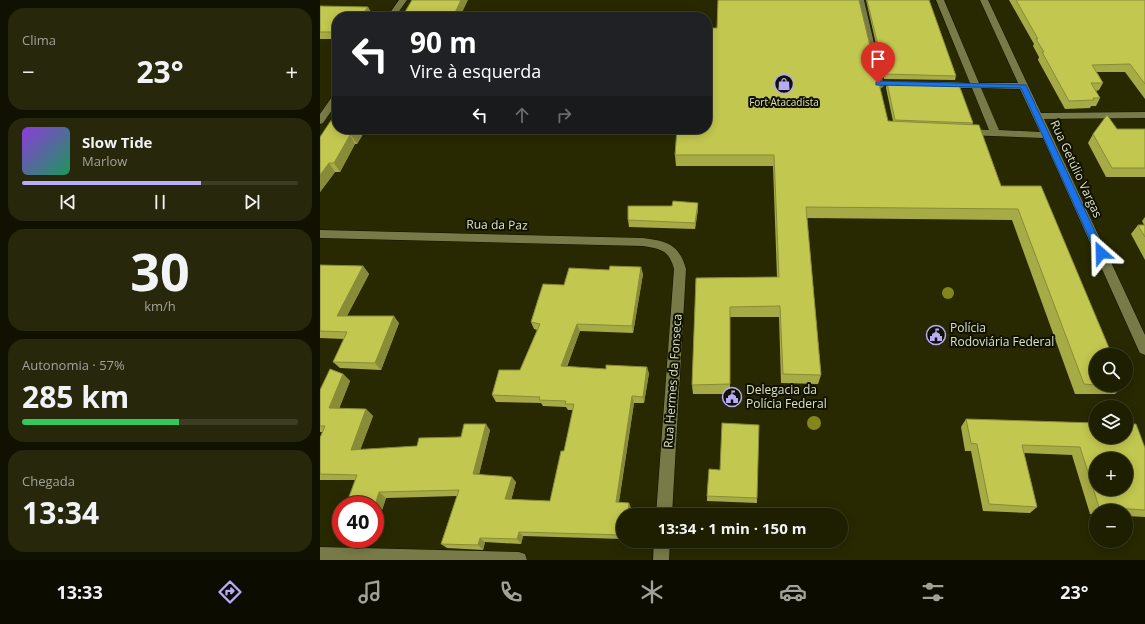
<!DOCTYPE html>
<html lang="pt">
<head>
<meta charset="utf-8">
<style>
	:root { --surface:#1e1f01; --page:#26270b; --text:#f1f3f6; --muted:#a1a299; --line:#3c3d23; --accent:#b8abf7 }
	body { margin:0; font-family:"Open Sans",sans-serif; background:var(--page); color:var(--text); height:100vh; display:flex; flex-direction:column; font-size:15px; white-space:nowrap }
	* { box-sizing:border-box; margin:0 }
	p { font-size:13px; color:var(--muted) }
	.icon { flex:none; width:22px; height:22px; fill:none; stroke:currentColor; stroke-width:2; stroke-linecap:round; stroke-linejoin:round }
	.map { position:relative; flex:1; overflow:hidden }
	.details { display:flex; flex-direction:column; gap:8px; padding:8px; background:#101101; width:320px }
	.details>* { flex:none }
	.guide { position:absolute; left:12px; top:12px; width:380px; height:122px; border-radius:16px; box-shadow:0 2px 10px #0003,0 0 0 1px var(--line); background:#202124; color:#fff; overflow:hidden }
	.controls { position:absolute; left:769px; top:348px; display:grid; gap:8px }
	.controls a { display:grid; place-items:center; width:44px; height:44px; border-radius:50%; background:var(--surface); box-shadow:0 2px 10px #0003,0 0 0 1px var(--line); font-size:20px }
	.speed { position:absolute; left:12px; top:496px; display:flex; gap:8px; font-size:20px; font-weight:700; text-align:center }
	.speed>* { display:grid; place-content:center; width:52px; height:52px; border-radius:50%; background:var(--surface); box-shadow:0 2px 10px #0003,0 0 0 1px var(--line); line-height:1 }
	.speed .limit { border:6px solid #d22; background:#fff; color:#111 }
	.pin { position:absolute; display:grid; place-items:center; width:34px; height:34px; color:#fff; margin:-41px -17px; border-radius:50% 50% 50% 0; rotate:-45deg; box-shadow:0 0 4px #0007 }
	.pin .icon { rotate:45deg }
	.me { position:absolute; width:44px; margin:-22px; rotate:335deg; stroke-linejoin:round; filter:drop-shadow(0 0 3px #0008) }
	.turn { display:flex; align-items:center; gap:14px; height:84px; padding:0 12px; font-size:18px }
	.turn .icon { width:52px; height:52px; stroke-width:2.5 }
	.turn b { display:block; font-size:28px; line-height:34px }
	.lanes { display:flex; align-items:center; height:38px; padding:0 12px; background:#0003; justify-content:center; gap:20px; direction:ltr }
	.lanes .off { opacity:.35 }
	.big { font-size:30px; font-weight:700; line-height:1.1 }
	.details .widget { flex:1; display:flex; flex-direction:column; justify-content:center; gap:6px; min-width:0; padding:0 14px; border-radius:16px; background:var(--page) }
	.details .dial { align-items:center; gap:0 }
	.dial b { font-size:52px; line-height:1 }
	.song { display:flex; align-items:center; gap:12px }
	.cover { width:48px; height:48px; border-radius:6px; background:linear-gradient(135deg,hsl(270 70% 55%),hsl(150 70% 35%)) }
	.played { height:4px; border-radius:2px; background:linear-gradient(90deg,var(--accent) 65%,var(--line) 65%) }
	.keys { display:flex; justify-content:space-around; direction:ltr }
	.heat { display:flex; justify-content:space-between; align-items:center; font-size:22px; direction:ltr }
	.charge { height:6px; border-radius:3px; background:linear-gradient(90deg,#34c759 57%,var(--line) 0) }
	.trip { position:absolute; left:296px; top:508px; width:232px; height:40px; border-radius:20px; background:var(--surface); box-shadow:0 2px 10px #0003,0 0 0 1px var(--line); font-weight:700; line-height:40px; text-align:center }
	.tab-bar { display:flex; height:64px; justify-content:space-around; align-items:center; background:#0c0c00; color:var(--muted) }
	.tab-bar .icon { width:28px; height:28px }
	.tab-bar .current { color:var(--accent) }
	.tab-bar b { font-size:18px; color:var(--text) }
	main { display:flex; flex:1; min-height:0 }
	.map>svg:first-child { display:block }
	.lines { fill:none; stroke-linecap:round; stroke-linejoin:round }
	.minor-casing { stroke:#101100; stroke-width:1 }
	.minor { fill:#787b47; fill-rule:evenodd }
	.tree { fill:#83861a }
	.wall { fill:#a7ab45 }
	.shaded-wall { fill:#888b38 }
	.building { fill:#c2c750; stroke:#888b38; fill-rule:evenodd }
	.route { fill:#1a73e8; stroke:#114b97 }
	.labels { text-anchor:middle; stroke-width:4; stroke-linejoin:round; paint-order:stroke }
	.far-poi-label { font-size:10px; fill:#dee0c5; stroke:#101100 }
	.street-label { font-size:12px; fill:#dee0c5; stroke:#101100 }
	.poi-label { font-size:12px; fill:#dee0c5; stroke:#101100; text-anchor:start }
</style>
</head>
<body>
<main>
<section class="details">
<div class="widget"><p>Clima</p>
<div class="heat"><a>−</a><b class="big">23°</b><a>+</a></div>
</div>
<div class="widget">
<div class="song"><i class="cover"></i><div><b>Slow Tide</b><p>Marlow</p></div></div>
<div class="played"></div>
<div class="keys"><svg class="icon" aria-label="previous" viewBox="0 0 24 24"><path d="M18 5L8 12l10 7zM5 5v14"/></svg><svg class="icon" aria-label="pause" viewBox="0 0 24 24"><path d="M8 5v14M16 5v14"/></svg><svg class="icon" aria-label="next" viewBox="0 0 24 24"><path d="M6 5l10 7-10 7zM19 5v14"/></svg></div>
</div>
<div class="widget dial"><b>30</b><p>km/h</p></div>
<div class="widget"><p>Autonomia · 57%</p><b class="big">285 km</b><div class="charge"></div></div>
<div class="widget"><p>Chegada</p><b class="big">13:34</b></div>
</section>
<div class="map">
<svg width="825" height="560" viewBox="0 0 825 560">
	<rect width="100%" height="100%" fill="#282901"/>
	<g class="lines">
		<defs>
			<path id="minor" d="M79,0H87L75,17H67Z
				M536,0H544L564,86L562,88L559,89L554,86Z
				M616,0H624L659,83H698L660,0H668L721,113L825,112V118L724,119L825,335V355L820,353L818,349L723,138L646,135L641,132L646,129L669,130L652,88H623L618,85L623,82L650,83ZM661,88L700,89L720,132L679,130Z
				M17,93V103L3,123L0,124V114L14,94Z
				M0,230L323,238C347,241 359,244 366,269L352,515H336L354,269C349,250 341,249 323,246L0,238Z
				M334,541H350L349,560H333Z
				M0,547L199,552L205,554L207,560H0Z"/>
		</defs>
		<use href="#minor" class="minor-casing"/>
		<use href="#minor" class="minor"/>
	</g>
	<g class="tree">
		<circle cx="628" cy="293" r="6"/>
		<circle cx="494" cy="423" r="7"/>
	</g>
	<path class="wall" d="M546,0H609L636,76L635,80L564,79Z
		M689,0H825V99L805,72H777L783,83L779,90L776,91L780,98L776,106H771L770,108L745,109L718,60L719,57L713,46L714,44Z
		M0,7H48L52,14L50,17H17V39H0Z
		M567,83L653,123L652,125L681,186H721L776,355V385H804L795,394H755L692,220L487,218L501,375L498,384L461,383L459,317H410V394H373L372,385L376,278L457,277L453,166H356L355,155L568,121H573L566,88Z
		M46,129L37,144H35L20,172H15L0,192V137Z
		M797,129H825V177H786L768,143L773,134Z
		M352,206L378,209L375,229L309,227L308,220Z
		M825,217V260L811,234L818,225H824L822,221Z
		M0,265L43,266L49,274L27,316L79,323L61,370L20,368L13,362L24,339L0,338Z
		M323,274L313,333L260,331L247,367L329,373L324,403H314L299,502L311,508L310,515H303V539L203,536L201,544L165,542L163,550L127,548L121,544L137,496L66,498L56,528H55V505L36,480H0V438L2,432H0V390L23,374L30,381L19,409H46L53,416L40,450L97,446L170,430L159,474L196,482L191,500L230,501L244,451L253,410H248L246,407L223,406L221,403L176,402L172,395L200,370L217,330L214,329L211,322L244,285Z
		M646,419L825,448V517L806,516V511H776V514H770L752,455L704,453L717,507L710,513L663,511L651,451H645L641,427Z
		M400,470L437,498V503L387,501V496Z"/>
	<path class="shaded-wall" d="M141,0H148L140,17H133Z
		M48,7L52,14L50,17H40Z
		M35,129H46L37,144L31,135Z
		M30,135L35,144L20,172L14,163Z
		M9,163L15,172L0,192V175Z
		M378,203V209L375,229V223Z
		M43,266L49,274L23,323L17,316Z
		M321,267L323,274L313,333L312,326Z
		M74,316L79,323L61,370L55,363Z
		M257,324L260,331L244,373L241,366Z
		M327,367L329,373L324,403L323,397Z
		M23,374L30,381L16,415L9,408Z
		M312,396L314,403L298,507L296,502Z
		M46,409L53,416L38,456L31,450Z
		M166,424L170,430L158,479L153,474Z
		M192,477L196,482L190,505L185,499Z
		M59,492L66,498L56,528H55V505Z
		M309,503L311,508L310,515H308Z
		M199,532L203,536L201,544L197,539Z
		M160,538L165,542L163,550L158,545Z"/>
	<path class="building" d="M92,0H141L133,17H82Z
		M398,0H539L568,121L659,125L681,186H721L792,355H776V385L764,384L698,209L486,207L501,375L463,374L460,306L410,307V384L372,385L376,278L459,277L454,155H355L357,129H387V28H397Z
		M547,0H609L636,76L565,74Z
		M696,0H825V84L810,64L772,65L783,83H771L780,98H773L774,100L749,101L722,52H724L716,39H718Z
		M0,6L48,7L40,17H17V32H0Z
		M567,83L639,85L653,123L575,120Z
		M17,115V129H35L31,135H30L14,163H9L0,175V137L12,119H14Z
		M787,115L797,129H825V168H792L773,134Z
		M353,201L378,203L375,223L308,220V206H352Z
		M818,225H825V237Z
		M0,265L43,266L17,316H74L55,363L13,362L27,332L0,331Z
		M290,266L321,267L312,326L257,324L241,366L286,369V365L327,367L323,397L312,396L296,502L309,503L308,515H303V535L199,532L197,539L160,538L158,545L121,544L139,490L59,492L55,505H26L37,475L0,474V438L5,426H0V390L10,369L23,374L9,408L46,409L31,450L97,446L99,438L141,437L144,424H166L153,474L192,477L185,499L230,501L241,451H244L254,404H245L246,401L219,400L220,397L172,395L179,370H200L220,324L211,322L223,284L244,285L249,268L289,270Z
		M646,419L776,423V437H806V424H816L825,448V510L779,507L760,447L702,445L717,507L669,504L657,444L651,443ZM776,459H806V489H776Z
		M402,423L439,425L437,498L387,496L389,469L400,470Z"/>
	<path class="route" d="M558,81L706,85L785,253L784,255L781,256L776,253L701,88L556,85V82Z"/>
	<defs>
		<symbol id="shop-ring" viewBox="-11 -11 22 22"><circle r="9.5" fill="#101100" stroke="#b8abf7" stroke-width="1.5"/><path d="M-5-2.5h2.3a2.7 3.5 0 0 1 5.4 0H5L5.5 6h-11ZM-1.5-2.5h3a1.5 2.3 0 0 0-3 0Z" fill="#b8abf7"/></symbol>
		<symbol id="civic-ring" viewBox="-11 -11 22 22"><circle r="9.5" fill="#101100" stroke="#b8abf7" stroke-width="1.5"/><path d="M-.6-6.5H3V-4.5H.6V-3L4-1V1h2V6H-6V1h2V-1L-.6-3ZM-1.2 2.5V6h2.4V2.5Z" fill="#b8abf7"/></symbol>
	</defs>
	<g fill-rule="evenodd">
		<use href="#shop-ring" x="453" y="73" width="22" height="22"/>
		<use href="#civic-ring" x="605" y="324" width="22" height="22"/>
		<use href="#civic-ring" x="401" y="386" width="22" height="22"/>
	</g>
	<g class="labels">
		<g class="far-poi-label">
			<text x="464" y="106">Fort Atacadista</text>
		</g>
		<g class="street-label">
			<text transform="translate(756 169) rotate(65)" y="4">Rua Getúlio Vargas</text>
			<text transform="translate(177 225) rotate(1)" y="4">Rua da Paz</text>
			<text transform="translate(353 381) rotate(-86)" y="4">Rua Hermes da Fonseca</text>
		</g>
		<g class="poi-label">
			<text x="630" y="332">Polícia<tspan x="630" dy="14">Rodoviária Federal</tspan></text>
			<text x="426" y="394">Delegacia da<tspan x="426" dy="14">Polícia Federal</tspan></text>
		</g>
	</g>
</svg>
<div class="controls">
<a><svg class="icon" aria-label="search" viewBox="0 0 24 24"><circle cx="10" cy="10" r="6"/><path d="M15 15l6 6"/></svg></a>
<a><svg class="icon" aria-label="layers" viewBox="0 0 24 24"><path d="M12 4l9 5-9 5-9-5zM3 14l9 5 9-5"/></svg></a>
<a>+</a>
<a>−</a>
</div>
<div class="speed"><div class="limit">40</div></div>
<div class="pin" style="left:558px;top:83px;background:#d93025"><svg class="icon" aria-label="arrive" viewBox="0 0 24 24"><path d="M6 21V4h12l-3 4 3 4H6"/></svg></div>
<svg class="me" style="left:781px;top:253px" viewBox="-20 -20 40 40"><path d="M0-17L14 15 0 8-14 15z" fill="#1a73e8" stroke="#fff" stroke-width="4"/></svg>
<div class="trip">13:34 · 1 min · 150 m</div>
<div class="guide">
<div class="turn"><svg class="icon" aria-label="left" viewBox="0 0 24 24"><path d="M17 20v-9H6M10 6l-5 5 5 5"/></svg><div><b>90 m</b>Vire à esquerda</div></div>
<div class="lanes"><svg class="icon" aria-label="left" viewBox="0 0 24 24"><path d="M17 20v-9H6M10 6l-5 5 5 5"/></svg><svg class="icon off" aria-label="ahead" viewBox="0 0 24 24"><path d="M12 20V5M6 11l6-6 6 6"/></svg><svg class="icon off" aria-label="right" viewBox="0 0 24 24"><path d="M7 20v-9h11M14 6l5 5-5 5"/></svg></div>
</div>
</div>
</main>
<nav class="tab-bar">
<b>13:33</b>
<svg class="icon current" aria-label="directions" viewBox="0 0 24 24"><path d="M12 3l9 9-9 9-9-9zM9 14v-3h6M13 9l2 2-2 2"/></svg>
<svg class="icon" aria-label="music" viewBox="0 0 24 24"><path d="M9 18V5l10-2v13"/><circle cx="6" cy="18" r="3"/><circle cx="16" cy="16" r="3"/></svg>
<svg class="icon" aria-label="phone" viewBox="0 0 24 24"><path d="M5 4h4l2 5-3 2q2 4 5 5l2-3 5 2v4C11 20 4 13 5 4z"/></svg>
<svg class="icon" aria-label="climate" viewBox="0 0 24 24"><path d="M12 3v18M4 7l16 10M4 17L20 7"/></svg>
<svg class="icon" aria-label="car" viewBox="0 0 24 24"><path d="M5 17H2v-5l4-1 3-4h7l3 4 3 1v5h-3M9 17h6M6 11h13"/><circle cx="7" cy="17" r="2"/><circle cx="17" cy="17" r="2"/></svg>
<svg class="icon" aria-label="filters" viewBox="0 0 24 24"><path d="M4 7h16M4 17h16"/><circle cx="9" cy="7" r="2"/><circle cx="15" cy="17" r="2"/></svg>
<b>23°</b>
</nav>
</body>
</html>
